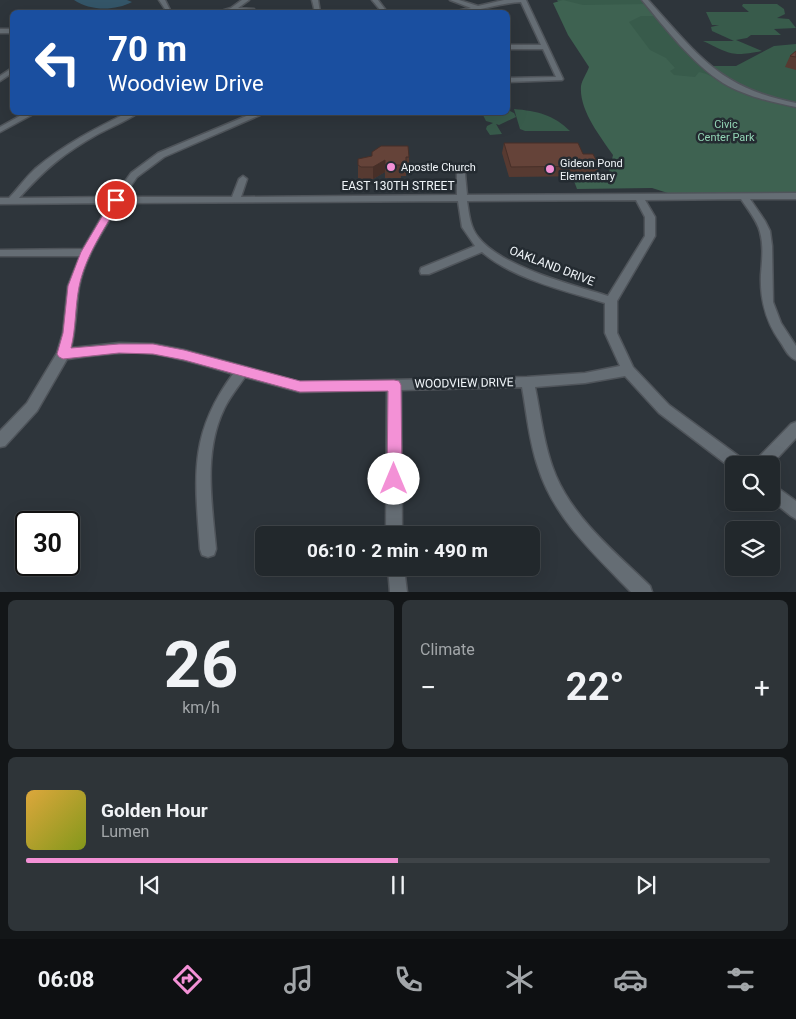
<!DOCTYPE html>
<html lang="en">
<head>
<meta charset="utf-8">
<style>
	:root { --surface:#22282c; --page:#2e3438; --text:#f1f3f6; --muted:#a2a6a9; --line:#3f4448; --accent:#f391d6 }
	body { margin:0; font-family:Roboto,sans-serif; background:var(--page); color:var(--text); height:100vh; display:flex; flex-direction:column; font-size:19px; white-space:nowrap }
	* { box-sizing:border-box; margin:0 }
	p { font-size:16px; color:var(--muted) }
	.icon { flex:none; width:28px; height:28px; fill:none; stroke:currentColor; stroke-width:2; stroke-linecap:round; stroke-linejoin:round }
	.map { position:relative; height:592px; overflow:hidden }
	.panel { display:flex; flex-direction:column; gap:8px; padding:8px; background:#131618; flex:1 }
	.panel>* { flex:none }
	.guide { position:absolute; left:10px; top:10px; width:500px; height:105px; border-radius:8px; box-shadow:0 5px 20px #0002,0 0 0 1px var(--line); background:#1a4fa0; color:#fff; overflow:hidden }
	.fabs { position:absolute; left:725px; top:456px; display:grid; gap:10px }
	.fabs a { display:grid; place-items:center; width:55px; height:55px; border-radius:8px; background:var(--surface); box-shadow:0 5px 20px #0002,0 0 0 1px var(--line); font-size:25px }
	.speed { position:absolute; left:15px; top:511px; display:flex; gap:10px; font-size:25px; font-weight:700; text-align:center }
	.speed>* { display:grid; place-content:center; width:65px; height:65px; border-radius:50%; background:var(--surface); box-shadow:0 5px 20px #0002,0 0 0 1px var(--line); line-height:1 }
	.speed .limit { border:2px solid #111; border-radius:8px; background:#fff; color:#111 }
	.pin { position:absolute; display:grid; place-items:center; width:42px; height:42px; color:#fff; margin:-21px; border:2px solid #fff; border-radius:50%; box-shadow:0 1px 5px #0007 }
	.me { position:absolute; width:55px; margin:-28px; rotate:0deg; stroke-linejoin:round; filter:drop-shadow(0 0 4px #0008) }
	.turn { display:flex; align-items:center; gap:18px; height:105px; padding:0 15px; font-size:22px }
	.turn .icon { width:65px; height:65px; stroke-width:2.5 }
	.turn b { display:block; font-size:35px; line-height:42px }
	.big { font-size:38px; font-weight:700; line-height:1.1 }
	.panel .widget { flex:1; display:flex; flex-direction:column; justify-content:center; gap:8px; min-width:0; padding:0 18px; border-radius:8px; background:var(--page) }
	.panel .dial { align-items:center; gap:0 }
	.dial b { font-size:65px; line-height:1 }
	.song { display:flex; align-items:center; gap:15px }
	.cover { width:60px; height:60px; border-radius:8px; background:linear-gradient(135deg,hsl(40 70% 55%),hsl(70 70% 35%)) }
	.played { height:5px; border-radius:2px; background:linear-gradient(90deg,var(--accent) 50%,var(--line) 50%) }
	.keys { display:flex; justify-content:space-around; direction:ltr }
	.heat { display:flex; justify-content:space-between; align-items:center; font-size:28px; direction:ltr }
	.panel .tiles { flex:1; display:grid; gap:8px; grid-template-columns:1fr 1fr }
	.widget:last-child { grid-column:span 2 }
	.trip { position:absolute; left:255px; top:526px; width:285px; height:50px; border-radius:8px; background:var(--surface); box-shadow:0 5px 20px #0002,0 0 0 1px var(--line); font-weight:700; line-height:50px; text-align:center }
	.tabs { display:flex; height:80px; justify-content:space-around; align-items:center; background:#0e1012; color:var(--muted) }
	.tabs .icon { width:35px; height:35px }
	.tabs .active { color:var(--accent) }
	.tabs b { font-size:22px; color:var(--text) }
	.map>svg:first-child { display:block }
	.green { fill:#385b4b }
	.forest { fill:#3e6251 }
	.water { fill:#345669 }
	.lines { fill:none; stroke-linecap:round; stroke-linejoin:round }
	.minor-casing { stroke:#4f545a; stroke-width:3 }
	.minor { fill:#656d74; fill-rule:evenodd }
	.wall { fill:#573a31 }
	.shaded-wall { fill:#472f28 }
	.building { fill:#654339; stroke:#472f28 }
	.route { fill:#f391d6; stroke:#9e5e8b }
	.poi-dot { fill:#f391d6; stroke:#242b31; stroke-width:2 }
	.labels { text-anchor:middle; stroke-width:5; stroke-linejoin:round; paint-order:stroke }
	.far-park-label { font-size:11px; fill:#93d5b6; stroke:#242b31 }
	.far-poi-label { font-size:11px; fill:#f0f5f9; stroke:#242b31; text-anchor:start }
	.street-label { font-size:12px; fill:#f0f5f9; stroke:#242b31 }
</style>
</head>
<body>
<div class="map">
<svg width="796" height="592" viewBox="0 0 796 592">
	<rect width="100%" height="100%" fill="#2e353b"/>
	<path class="green" d="M557,0H642L705,66H736L774,46L796,44V193L671,194Z
		M743,4H777L784,9L785,14L777,18L789,19L796,28L774,29L781,35H751L747,38L736,40L762,51C731,57 731,54 703,41H734L712,31L711,27L719,25H712L706,12H749L742,6Z
		M514,109C537,111 554,115 570,131H525L520,129Z
		M508,110L514,113L516,117L499,125L496,124L502,134L490,135L486,129L487,126L493,123L486,121L482,113L508,112Z"/>
	<path class="forest" d="M563,0L583,5L646,4L657,16H641L629,22L650,50L666,58L675,68L670,71L674,75L695,77L699,72C710,73 726,86 738,91C757,98 776,103 796,108V193L671,194L652,188L577,189L574,181L597,180L609,172L613,155C600,136 579,110 581,86C582,80 587,73 589,67L568,35L553,3Z"/>
	<path class="water" d="M74,0H127L132,2C115,11 90,11 74,0Z"/>
	<g class="lines">
		<defs>
			<path id="minor" d="M159,0H165L171,12H167Z
				M242,0H249L238,8L254,9L256,12H218L231,8Z
				M312,0H318L320,12H315Z
				M372,0H378L387,12H382Z
				M450,0H459L478,6L504,0H526L563,79L562,80L508,82V78L556,77L543,49H508V45H541L521,2C499,3 478,12 457,12V11L471,8Z
				M642,0H648C698,55 719,88 796,103V107C771,102 745,96 723,83C692,63 666,29 642,0Z
				M0,29H12V33H0Z
				M12,68V73L0,81V76Z
				M27,112H37L0,132V127Z
				M129,112H139C127,121 111,127 98,134C64,153 45,169 19,198L114,197L131,173L158,153L256,112H267L164,157L137,177L123,197H232L239,179L243,176L247,179L241,197L457,195V174L461,171L465,174L467,195L796,193V199H750L765,221L770,231L772,246L773,302L781,323L796,346V360C789,358 785,349 781,343C766,322 760,301 761,275C762,261 764,246 760,232C757,220 748,210 741,199L645,200L655,217V236L617,301V333L633,367L669,405L744,460L746,465H734V470L659,413L625,376L585,383L535,387C541,416 544,448 556,476C575,520 616,553 650,586L652,592H631C594,554 554,518 538,467C529,441 527,414 522,387L401,390L402,535H386L387,390L300,392L245,377C238,387 229,398 224,409C203,452 212,504 216,549L214,555L208,557L202,555L200,549C195,478 188,435 233,374C207,366 181,358 155,354C126,350 96,355 67,359L37,411L5,446L0,447V431L27,403L57,353L63,333L68,286L80,256H0V250L83,249L110,203L0,204V198H9C18,189 25,178 35,169C63,145 96,128 129,112ZM636,200L645,217V236L608,296C573,285 501,267 478,237C470,227 469,214 467,201ZM458,201L462,227L475,246L421,268L420,271L421,274H429L482,252C513,279 566,291 605,303V333L620,366L585,373L527,377L300,382L184,350L153,344L119,343L71,348C76,328 76,307 79,287C85,256 104,229 120,203Z
				M796,422V438L771,465H754L756,460L791,424Z
				M771,483L796,501V519L791,516L771,500Z
				M388,568H404L407,592H390Z"/>
		</defs>
		<use href="#minor" class="minor-casing"/>
		<use href="#minor" class="minor"/>
	</g>
	<path class="wall" d="M796,51V70L785,67L790,56Z
		M504,143L583,154L599,166L596,176L509,177L502,153Z
		M409,157V170H406V176H401V178H385V172L373,179H362L358,178V165Z"/>
	<path class="shaded-wall" d="M385,160V172L373,179V167Z"/>
	<path class="building" d="M796,51V57L790,56Z
		M504,143H578L583,154H593L599,166L511,167Z
		M381,146H408L409,157H406V163H401L402,165H385V160L373,167H361L358,165V159L372,156V152Z"/>
	<path class="route" d="M113,198H116L121,200C105,228 85,256 79,287C75,307 76,328 71,348L119,344H153L184,350L300,381L394,380L399,381L401,385L402,479L400,484L394,486L389,484L387,479L388,391L300,392L184,360L153,354L119,353L63,359L59,357L57,354L63,333L68,286L81,252Z"/>
	<g class="poi-dot">
		<circle cx="391" cy="167" r="5"/>
		<circle cx="550" cy="169" r="5"/>
	</g>
	<g class="labels">
		<g class="far-park-label">
			<text x="726" y="128">Civic<tspan x="726" dy="13">Center Park</tspan></text>
		</g>
		<g class="far-poi-label">
			<text x="560" y="167">Gideon Pond<tspan x="560" dy="13">Elementary</tspan></text>
			<text x="401" y="171">Apostle Church</text>
		</g>
		<g class="street-label">
			<text x="398" y="190">EAST 130TH STREET</text>
			<text transform="translate(552 266) rotate(21)" y="4">OAKLAND DRIVE</text>
			<text transform="translate(464 383) rotate(-1)" y="4">WOODVIEW DRIVE</text>
		</g>
	</g>
</svg>
<div class="fabs">
<a><svg class="icon" aria-label="search" viewBox="0 0 24 24"><circle cx="10" cy="10" r="6"/><path d="M15 15l6 6"/></svg></a>
<a><svg class="icon" aria-label="layers" viewBox="0 0 24 24"><path d="M12 4l9 5-9 5-9-5zM3 14l9 5 9-5"/></svg></a>
</div>
<div class="speed"><div class="limit">30</div></div>
<div class="pin" style="left:116px;top:200px;background:#d93025"><svg class="icon" aria-label="arrive" viewBox="0 0 24 24"><path d="M6 21V4h12l-3 4 3 4H6"/></svg></div>
<svg class="me" style="left:394px;top:479px" viewBox="-20 -20 40 40"><circle r="19" fill="#fff"/><path d="M0-13L10 11 0 6-10 11z" fill="#f391d6"/></svg>
<div class="trip">06:10 · 2 min · 490 m</div>
<div class="guide">
<div class="turn"><svg class="icon" aria-label="left" viewBox="0 0 24 24"><path d="M17 20v-9H6M10 6l-5 5 5 5"/></svg><div><b>70 m</b>Woodview Drive</div></div>
</div>
</div>
<section class="panel">
<div class="tiles">
<div class="widget dial"><b>26</b><p>km/h</p></div>
<div class="widget"><p>Climate</p>
<div class="heat"><a>−</a><b class="big">22°</b><a>+</a></div>
</div>
<div class="widget">
<div class="song"><i class="cover"></i><div><b>Golden Hour</b><p>Lumen</p></div></div>
<div class="played"></div>
<div class="keys"><svg class="icon" aria-label="previous" viewBox="0 0 24 24"><path d="M18 5L8 12l10 7zM5 5v14"/></svg><svg class="icon" aria-label="pause" viewBox="0 0 24 24"><path d="M8 5v14M16 5v14"/></svg><svg class="icon" aria-label="next" viewBox="0 0 24 24"><path d="M6 5l10 7-10 7zM19 5v14"/></svg></div>
</div>
</div>
</section>
<nav class="tabs">
<b>06:08</b>
<svg class="icon active" aria-label="directions" viewBox="0 0 24 24"><path d="M12 3l9 9-9 9-9-9zM9 14v-3h6M13 9l2 2-2 2"/></svg>
<svg class="icon" aria-label="music" viewBox="0 0 24 24"><path d="M9 18V5l10-2v13"/><circle cx="6" cy="18" r="3"/><circle cx="16" cy="16" r="3"/></svg>
<svg class="icon" aria-label="phone" viewBox="0 0 24 24"><path d="M5 4h4l2 5-3 2q2 4 5 5l2-3 5 2v4C11 20 4 13 5 4z"/></svg>
<svg class="icon" aria-label="climate" viewBox="0 0 24 24"><path d="M12 3v18M4 7l16 10M4 17L20 7"/></svg>
<svg class="icon" aria-label="car" viewBox="0 0 24 24"><path d="M5 17H2v-5l4-1 3-4h7l3 4 3 1v5h-3M9 17h6M6 11h13"/><circle cx="7" cy="17" r="2"/><circle cx="17" cy="17" r="2"/></svg>
<svg class="icon" aria-label="filters" viewBox="0 0 24 24"><path d="M4 7h16M4 17h16"/><circle cx="9" cy="7" r="2"/><circle cx="15" cy="17" r="2"/></svg>
</nav>
</body>
</html>
